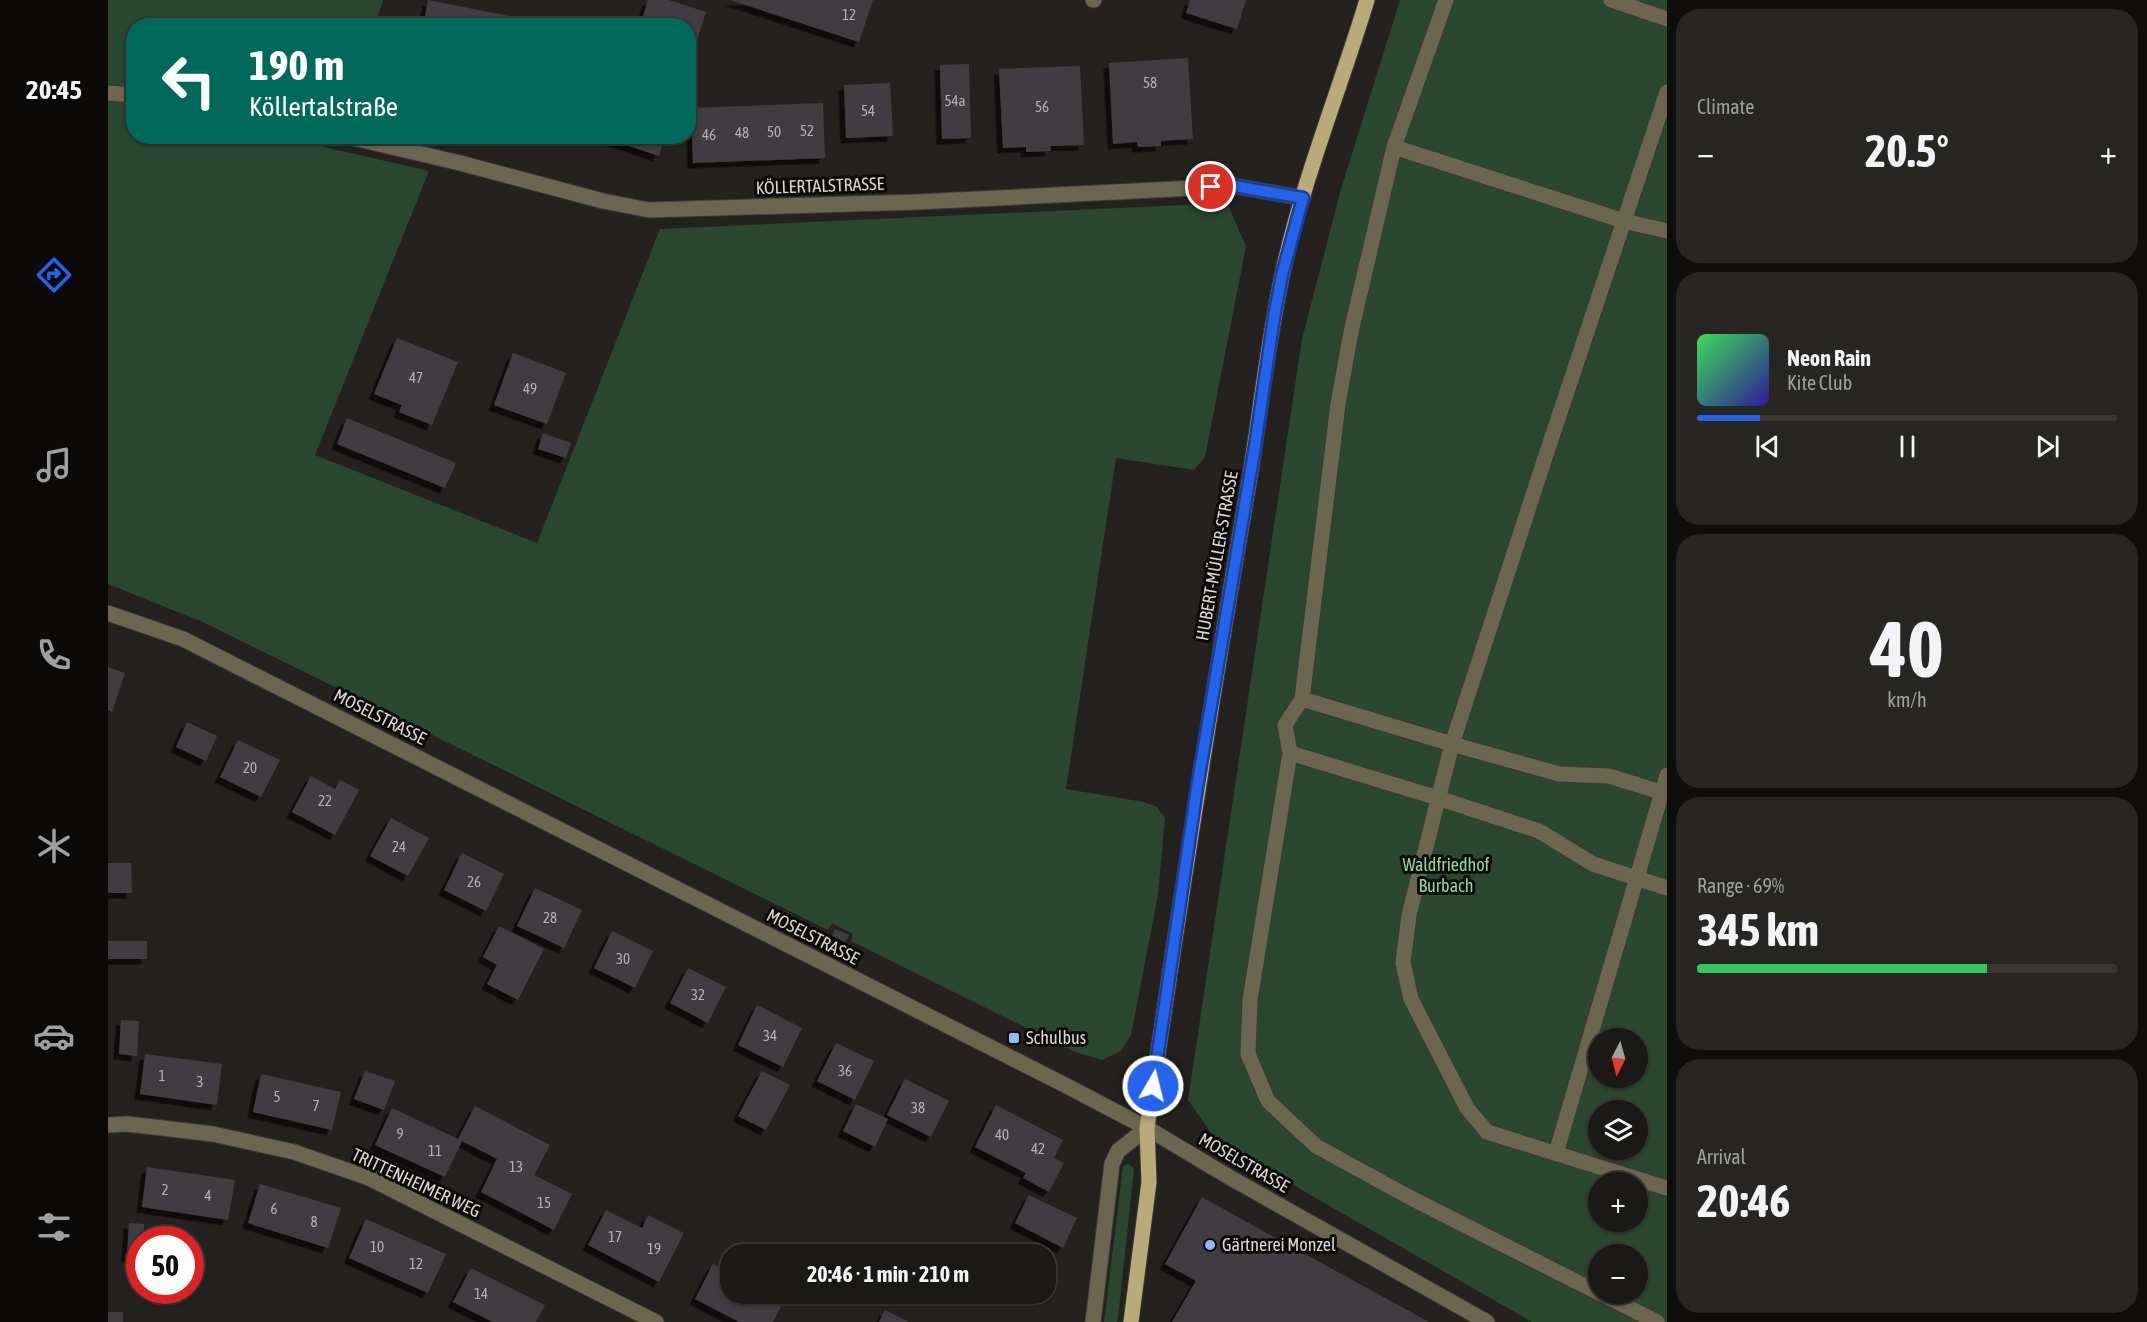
<!DOCTYPE html>
<html lang="en">
<head>
<meta charset="utf-8">
<style>
	:root { --surface:#1b1916; --page:#282623; --text:#f1f3f6; --muted:#a0a0a1; --line:#393835; --accent:#2563eb }
	body { margin:0; font-family:"Asap Condensed",sans-serif; background:var(--page); color:var(--text); height:100vh; display:flex; flex-direction:column; font-size:22px; white-space:nowrap }
	* { box-sizing:border-box; margin:0 }
	p { font-size:20px; color:var(--muted) }
	.icon { flex:none; width:33px; height:33px; fill:none; stroke:currentColor; stroke-width:2; stroke-linecap:round; stroke-linejoin:round }
	.map { position:relative; flex:1; overflow:hidden }
	.drawer { display:flex; flex-direction:column; gap:9px; padding:9px; background:#0f0e0c; width:480px }
	.drawer>* { flex:none }
	.top-card { position:absolute; left:18px; top:18px; width:570px; height:126px; border-radius:24px; box-shadow:0 2px 4px #0004,0 0 0 2px var(--line); background:#00695c; color:#fff; overflow:hidden }
	.needle { width:39px; rotate:186deg }
	.fabs { position:absolute; left:1480px; top:1028px; display:grid; gap:12px }
	.fabs a { display:grid; place-items:center; width:60px; height:60px; border-radius:50%; background:var(--surface); box-shadow:0 2px 4px #0004,0 0 0 2px var(--line); font-size:30px }
	.speed { position:absolute; left:18px; top:1226px; display:flex; gap:12px; font-size:30px; font-weight:700; text-align:center }
	.speed>* { display:grid; place-content:center; width:78px; height:78px; border-radius:50%; background:var(--surface); box-shadow:0 2px 4px #0004,0 0 0 2px var(--line); line-height:1 }
	.speed .limit { border:9px solid #d22; background:#fff; color:#111 }
	.pin { position:absolute; display:grid; place-items:center; width:51px; height:51px; color:#fff; margin:-26px; border:3px solid #fff; border-radius:50%; box-shadow:0 2px 6px #0007 }
	.me { position:absolute; width:66px; margin:-33px; rotate:8deg; stroke-linejoin:round; filter:drop-shadow(0 0 4px #0008) }
	.turn { display:flex; align-items:center; gap:21px; height:126px; padding:0 24px; font-size:27px }
	.turn .icon { width:78px; height:78px; stroke-width:2.5 }
	.turn b { display:block; font-size:42px; line-height:51px }
	.big { font-size:45px; font-weight:700; line-height:1.1 }
	.drawer .tile { flex:1; display:flex; flex-direction:column; justify-content:center; gap:9px; min-width:0; padding:0 21px; border-radius:24px; background:var(--page) }
	.drawer .dial { align-items:center; gap:0 }
	.dial b { font-size:78px; line-height:1 }
	.song { display:flex; align-items:center; gap:18px }
	.cover { width:72px; height:72px; border-radius:9px; background:linear-gradient(135deg,hsl(130 70% 55%),hsl(250 70% 35%)) }
	.played { height:6px; border-radius:3px; background:linear-gradient(90deg,var(--accent) 15%,var(--line) 15%) }
	.keys { display:flex; justify-content:space-around; direction:ltr }
	.heat { display:flex; justify-content:space-between; align-items:center; font-size:33px; direction:ltr }
	.charge { height:9px; border-radius:4px; background:linear-gradient(90deg,#34c759 69%,var(--line) 0) }
	.trip { position:absolute; left:612px; top:1244px; width:336px; height:60px; border-radius:24px; background:var(--surface); box-shadow:0 2px 4px #0004,0 0 0 2px var(--line); font-weight:700; line-height:60px; text-align:center }
	main { display:flex; flex:1; min-height:0 }
	.tab-bar { display:flex; flex-direction:column; width:108px; justify-content:space-around; align-items:center; background:#0b0a09; color:var(--muted) }
	.tab-bar .icon { width:42px; height:42px }
	.tab-bar .on { color:var(--accent) }
	.tab-bar b { font-size:27px; color:var(--text) }
	.map>svg:first-child { display:block }
	.green { fill:#2a472f; fill-rule:evenodd }
	.building { fill:#403e42; filter:url(#shadow) }
	.lines { fill:none; stroke-linecap:round; stroke-linejoin:round }
	.minor-casing { stroke:#3d3b38; stroke-width:17 }
	.major-casing { stroke:#3d3b38; stroke-width:17 }
	.minor { stroke:#6d664f; stroke-width:15 }
	.major { stroke:#baaa7a; stroke-width:15 }
	.route-casing { stroke:#184099; stroke-width:15 }
	.route { stroke:#2563eb; stroke-width:10 }
	.poi-dot { fill:#8eb9fd; stroke:#0c0b09; stroke-width:2 }
	.labels { text-anchor:middle; stroke-width:6; stroke-linejoin:round; paint-order:stroke }
	.number-label { font-size:15px; fill:#b4b2b1 }
	.street-label { font-size:18px; fill:#dad8d6; stroke:#0c0b09 }
	.park-label { font-size:18px; fill:#90d89d; stroke:#0c0b09 }
	.poi-label { font-size:18px; fill:#dad8d6; stroke:#0c0b09; text-anchor:start }
</style>
</head>
<body>
<main>
<nav class="tab-bar">
<b>20:45</b>
<svg class="icon on" aria-label="directions" viewBox="0 0 24 24"><path d="M12 3l9 9-9 9-9-9zM9 14v-3h6M13 9l2 2-2 2"/></svg>
<svg class="icon" aria-label="music" viewBox="0 0 24 24"><path d="M9 18V5l10-2v13"/><circle cx="6" cy="18" r="3"/><circle cx="16" cy="16" r="3"/></svg>
<svg class="icon" aria-label="phone" viewBox="0 0 24 24"><path d="M5 4h4l2 5-3 2q2 4 5 5l2-3 5 2v4C11 20 4 13 5 4z"/></svg>
<svg class="icon" aria-label="climate" viewBox="0 0 24 24"><path d="M12 3v18M4 7l16 10M4 17L20 7"/></svg>
<svg class="icon" aria-label="car" viewBox="0 0 24 24"><path d="M5 17H2v-5l4-1 3-4h7l3 4 3 1v5h-3M9 17h6M6 11h13"/><circle cx="7" cy="17" r="2"/><circle cx="17" cy="17" r="2"/></svg>
<svg class="icon" aria-label="filters" viewBox="0 0 24 24"><path d="M4 7h16M4 17h16"/><circle cx="9" cy="7" r="2"/><circle cx="15" cy="17" r="2"/></svg>
</nav>
<div class="map">
<svg width="1559" height="1322" viewBox="0 0 1559 1322">
	<defs>
		<filter id="shadow"><feDropShadow dx="-5.5" dy="5.5" stdDeviation="0" flood-color="#0009"/></filter>
	</defs>
	<rect width="100%" height="100%" fill="#24211e"/>
	<path class="green" d="M0,0H275L267,25L26,26V136L75,137L74,144L80,146L83,137H173L321,171L207,455L429,543L552,229L1119,203L1138,246L1097,457L1086,470L1008,458L958,789L1036,802L1049,807L1057,818L1050,895L1023,1035L1013,1051L994,1060L967,1052L743,941L745,934L724,923L720,930L97,623L0,584Z
		M1292,0H1559V1322H1424L1204,1196L1105,1136L1080,1100L1194,339L1233,189ZM1491,1038H1530V1077H1491ZM1491,1110H1530V1149H1491ZM1491,1182H1530V1221H1491ZM1491,1254H1530V1293H1491Z
		M1021,1164L1026,1169L1010,1318L1009,1322H996L1015,1166Z"/>
	<path class="building" d="M320,0L406,17L404,26H315Z
		M540,0H561L598,12L581,64L580,26H532Z
		M622,0H765L751,42Z
		M1082,0H1138L1129,29L1078,13Z
		M1080,58L1085,139L1053,141V146L1030,147L1029,142L1005,144L1001,63Z
		M861,64L863,138L834,139L832,65Z
		M972,66L976,145L942,146L943,151L918,152V147L895,148L891,69Z
		M782,83L785,136L738,138L736,85Z
		M715,103L717,158L585,163L583,108Z
		M492,136H557L551,156Z
		M289,338L350,362L324,425L291,412L294,405L266,394Z
		M405,353L458,373L439,424L386,405Z
		M239,418L348,463L337,488L229,444Z
		M435,433L463,443L458,458L430,449Z
		M0,667L17,673L4,712L0,710Z
		M79,722L109,736L98,761L68,747Z
		M130,740L172,760L153,797L112,777Z
		M203,776L227,789L232,780L251,790L227,835L184,812Z
		M283,818L321,838L300,876L262,856Z
		M354,853L396,874L378,911L336,890Z
		M0,863H23L24,893H0Z
		M427,888L474,910L456,948L409,926Z
		M391,926L436,949L410,1000L379,984L389,965L375,957Z
		M727,929L741,935L737,942L724,936Z
		M504,931L545,951L527,988L486,968Z
		M0,941H39V959H0Z
		M580,968L618,987L600,1023L562,1003Z
		M649,1005L694,1028L675,1067L630,1045Z
		M13,1020L31,1021L29,1056L11,1054Z
		M728,1043L766,1061L747,1100L709,1081Z
		M37,1054L114,1064L109,1105L32,1094Z
		M257,1071L287,1081L276,1110L246,1099Z
		M654,1071L682,1085L658,1130L630,1116Z
		M153,1074L233,1092L224,1130L145,1112Z
		M797,1079L841,1101L823,1137L779,1115Z
		M748,1104L780,1119L767,1147L735,1131Z
		M888,1105L955,1140L946,1158L956,1163L941,1192L915,1178L918,1173L867,1147Z
		M367,1106L442,1145L426,1175L464,1194L446,1230L373,1192L389,1159L354,1141L337,1177L267,1145L284,1108L350,1139Z
		M39,1167L127,1180L120,1220L34,1207Z
		M152,1184L233,1208L220,1248L140,1223Z
		M921,1195L969,1218L955,1248L907,1223Z
		M1094,1197L1146,1226L1321,1322H1064L1088,1281L1057,1264Z
		M498,1210L534,1228L540,1215L576,1233L551,1282L480,1245Z
		M258,1219L338,1254L320,1293L241,1258Z
		M21,1223L36,1224V1239H32V1257L19,1256Z
		M605,1264L622,1273V1293H661L676,1301L665,1322H631L587,1299Z
		M363,1268L437,1305L428,1322H385L345,1302Z
		M777,1310L801,1322H771Z
		M0,1312H15V1322H0Z"/>
	<g class="lines">
		<defs>
			<path id="minor" d="M985,0H986
				M1338,0L1286,147L1243,332L1230,404L1194,699L1177,725L1182,753L1330,798L1431,831L1485,864L1559,888
				M1503,0L1559,19
				M1559,92L1436,461L1344,744L1301,915L1295,963L1303,999L1359,1108L1379,1132L1559,1188
				M0,93L26,95
				M237,136L352,163L495,201L541,210L809,202L1126,186L1195,198
				M1286,147L1516,221L1559,231
				M0,613L75,639L955,1084L1039,1128L1121,1177L1379,1322
				M1194,699L1344,744L1451,774L1501,776L1559,794
				M1182,753L1142,1000L1140,1054L1160,1101L1208,1146L1301,1197L1491,1293
				M0,1125L20,1124L105,1134L186,1152L261,1178L548,1322
				M1448,1153L1559,775
				M1492,1293L1549,1322
				M985,1322L1004,1164L1010,1151L1039,1128"/>
			<path id="major" d="M1023,1322L1041,1182L1039,1128C1070,914 1103,701 1140,488C1152,417 1159,346 1174,276C1194,182 1231,92 1259,0"/>
		</defs>
		<use href="#minor" class="minor-casing"/>
		<use href="#major" class="major-casing"/>
		<use href="#minor" class="minor"/>
		<use href="#major" class="major"/>
	</g>
	<g class="lines">
		<defs>
			<path id="route" d="M1045,1086L1089,788L1147,446L1166,317L1174,275L1195,198L1126,186L1103,187"/>
		</defs>
		<use href="#route" class="route-casing"/>
		<use href="#route" class="route"/>
	</g>
	<g class="poi-dot">
		<rect x="900" y="1032" width="12" height="12" rx="3"/>
		<circle cx="1102" cy="1245" r="6"/>
	</g>
	<g class="labels">
		<g class="number-label">
			<text x="741" y="20">12</text>
			<text x="1042" y="88">58</text>
			<text x="847" y="106">54a</text>
			<text x="934" y="112">56</text>
			<text x="760" y="116">54</text>
			<text x="699" y="136">52</text>
			<text x="666" y="137">50</text>
			<text x="634" y="138">48</text>
			<text x="601" y="140">46</text>
			<text x="308" y="383">47</text>
			<text x="422" y="394">49</text>
			<text x="142" y="773">20</text>
			<text x="217" y="806">22</text>
			<text x="291" y="852">24</text>
			<text x="366" y="887">26</text>
			<text x="442" y="923">28</text>
			<text x="515" y="964">30</text>
			<text x="590" y="1000">32</text>
			<text x="662" y="1041">34</text>
			<text x="737" y="1076">36</text>
			<text x="54" y="1081">1</text>
			<text x="92" y="1087">3</text>
			<text x="169" y="1102">5</text>
			<text x="208" y="1111">7</text>
			<text x="810" y="1113">38</text>
			<text x="292" y="1139">9</text>
			<text x="894" y="1140">40</text>
			<text x="930" y="1154">42</text>
			<text x="327" y="1156">11</text>
			<text x="408" y="1172">13</text>
			<text x="57" y="1195">2</text>
			<text x="100" y="1201">4</text>
			<text x="436" y="1208">15</text>
			<text x="166" y="1214">6</text>
			<text x="206" y="1227">8</text>
			<text x="507" y="1242">17</text>
			<text x="269" y="1252">10</text>
			<text x="546" y="1254">19</text>
			<text x="308" y="1269">12</text>
			<text x="373" y="1299">14</text>
		</g>
		<g class="street-label">
			<text transform="translate(712 186) rotate(-2)" y="6">KÖLLERTALSTRASSE</text>
			<text transform="translate(1109 556) rotate(-80)" y="6">HUBERT-MÜLLER-STRASSE</text>
			<text transform="translate(272 717) rotate(27)" y="6">MOSELSTRASSE</text>
			<text transform="translate(705 937) rotate(27)" y="6">MOSELSTRASSE</text>
			<text transform="translate(1136 1163) rotate(30)" y="6">MOSELSTRASSE</text>
			<text transform="translate(308 1183) rotate(25)" y="6">TRITTENHEIMER WEG</text>
		</g>
		<g class="park-label">
			<text x="1338" y="871">Waldfriedhof<tspan x="1338" dy="21">Burbach</tspan></text>
		</g>
		<g class="poi-label">
			<text x="918" y="1044">Schulbus</text>
			<text x="1114" y="1251">Gärtnerei Monzel</text>
		</g>
	</g>
</svg>
<div class="fabs">
<a><svg class="needle" viewBox="-14 -14 28 28"><path d="M0-13l5 13h-10z" fill="#e53935"/><path d="M0 13l5-13h-10z" fill="#a0a0a1"/></svg></a>
<a><svg class="icon" aria-label="layers" viewBox="0 0 24 24"><path d="M12 4l9 5-9 5-9-5zM3 14l9 5 9-5"/></svg></a>
<a>+</a>
<a>−</a>
</div>
<div class="speed"><div class="limit">50</div></div>
<div class="pin" style="left:1103px;top:187px;background:#d93025"><svg class="icon" aria-label="arrive" viewBox="0 0 24 24"><path d="M6 21V4h12l-3 4 3 4H6"/></svg></div>
<svg class="me" style="left:1045px;top:1086px" viewBox="-20 -20 40 40"><circle r="17" fill="#2563eb" stroke="#fff" stroke-width="3"/><path d="M0-11L8 9 0 5-8 9z" fill="#fff"/></svg>
<div class="trip">20:46 · 1 min · 210 m</div>
<div class="top-card">
<div class="turn"><svg class="icon" aria-label="left" viewBox="0 0 24 24"><path d="M17 20v-9H6M10 6l-5 5 5 5"/></svg><div><b>190 m</b>Köllertalstraße</div></div>
</div>
</div>
<section class="drawer">
<div class="tile"><p>Climate</p>
<div class="heat"><a>−</a><b class="big">20.5°</b><a>+</a></div>
</div>
<div class="tile">
<div class="song"><i class="cover"></i><div><b>Neon Rain</b><p>Kite Club</p></div></div>
<div class="played"></div>
<div class="keys"><svg class="icon" aria-label="previous" viewBox="0 0 24 24"><path d="M18 5L8 12l10 7zM5 5v14"/></svg><svg class="icon" aria-label="pause" viewBox="0 0 24 24"><path d="M8 5v14M16 5v14"/></svg><svg class="icon" aria-label="next" viewBox="0 0 24 24"><path d="M6 5l10 7-10 7zM19 5v14"/></svg></div>
</div>
<div class="tile dial"><b>40</b><p>km/h</p></div>
<div class="tile"><p>Range · 69%</p><b class="big">345 km</b><div class="charge"></div></div>
<div class="tile"><p>Arrival</p><b class="big">20:46</b></div>
</section>
</main>
</body>
</html>
